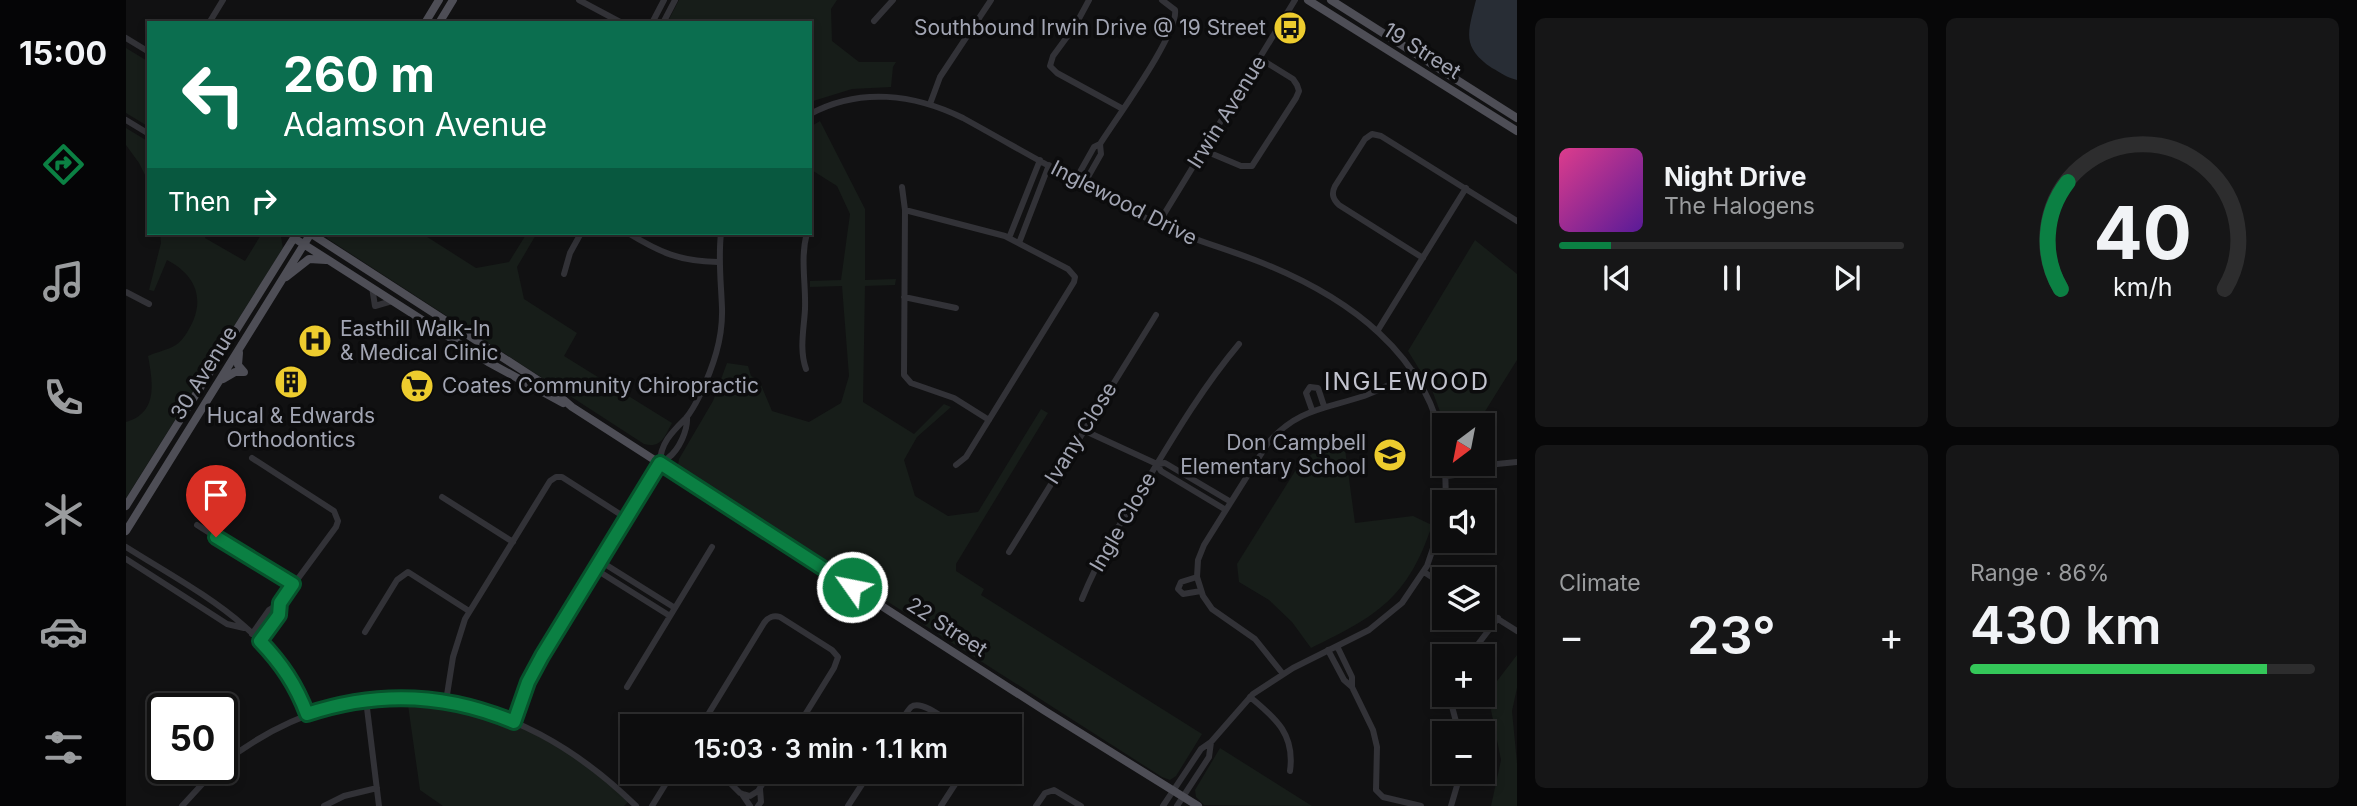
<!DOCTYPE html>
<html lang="en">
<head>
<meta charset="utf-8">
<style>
	:root { --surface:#0d0d0e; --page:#161617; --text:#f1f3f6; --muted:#9a9c9e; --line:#2d2d2e; --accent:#0b8043 }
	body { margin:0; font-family:Inter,sans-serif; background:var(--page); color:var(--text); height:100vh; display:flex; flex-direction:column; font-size:26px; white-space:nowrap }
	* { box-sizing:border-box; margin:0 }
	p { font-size:23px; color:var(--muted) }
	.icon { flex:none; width:38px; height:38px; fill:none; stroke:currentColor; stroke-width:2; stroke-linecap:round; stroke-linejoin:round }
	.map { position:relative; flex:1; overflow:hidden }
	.sheet { display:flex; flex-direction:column; gap:18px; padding:18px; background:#070708; width:840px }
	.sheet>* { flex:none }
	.hud { position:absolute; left:21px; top:21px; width:665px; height:214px; border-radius:0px; box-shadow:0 4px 10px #0003,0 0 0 2px var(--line); background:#0b6e4f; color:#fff; overflow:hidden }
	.needle { width:46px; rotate:212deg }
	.controls { position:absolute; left:1306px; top:413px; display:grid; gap:14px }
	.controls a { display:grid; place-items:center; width:63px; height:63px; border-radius:0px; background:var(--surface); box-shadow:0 4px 10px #0003,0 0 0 2px var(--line); font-size:35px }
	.speed { position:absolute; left:21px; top:693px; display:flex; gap:14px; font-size:35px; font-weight:700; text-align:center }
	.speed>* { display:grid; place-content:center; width:91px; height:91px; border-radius:50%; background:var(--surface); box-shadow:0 4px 10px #0003,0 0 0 2px var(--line); line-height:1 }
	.speed .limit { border:4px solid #111; border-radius:10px; background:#fff; color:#111 }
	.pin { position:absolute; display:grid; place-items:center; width:60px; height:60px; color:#fff; margin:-72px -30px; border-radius:50% 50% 50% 0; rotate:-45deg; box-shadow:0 0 7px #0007 }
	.pin .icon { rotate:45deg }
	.me { position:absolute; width:77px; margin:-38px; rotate:303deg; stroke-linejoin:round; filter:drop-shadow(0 0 5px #0008) }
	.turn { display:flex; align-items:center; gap:24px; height:147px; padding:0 21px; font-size:32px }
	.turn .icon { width:91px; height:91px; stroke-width:2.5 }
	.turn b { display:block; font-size:49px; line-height:60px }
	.then { display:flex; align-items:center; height:66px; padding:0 21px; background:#0003; gap:14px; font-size:26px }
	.big { font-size:52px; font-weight:600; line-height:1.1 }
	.sheet .card { flex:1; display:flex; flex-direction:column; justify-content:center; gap:10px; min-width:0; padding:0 24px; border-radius:10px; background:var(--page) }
	.sheet .dial { align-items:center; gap:0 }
	.dial svg { height:182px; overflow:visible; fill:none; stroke:var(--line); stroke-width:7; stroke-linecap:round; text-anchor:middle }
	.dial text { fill:var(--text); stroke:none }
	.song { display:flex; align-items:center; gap:21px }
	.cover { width:84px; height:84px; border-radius:10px; background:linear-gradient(135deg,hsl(330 70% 55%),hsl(270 70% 35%)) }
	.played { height:7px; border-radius:4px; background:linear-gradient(90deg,var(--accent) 15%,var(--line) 15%) }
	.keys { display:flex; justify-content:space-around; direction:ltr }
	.heat { display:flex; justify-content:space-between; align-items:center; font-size:38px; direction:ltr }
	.charge { height:10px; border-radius:5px; background:linear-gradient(90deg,#34c759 86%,var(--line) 0) }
	.sheet .tiles { flex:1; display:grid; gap:18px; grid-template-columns:repeat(2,1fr) }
	.trip { position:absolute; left:494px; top:714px; width:402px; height:70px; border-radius:0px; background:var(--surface); box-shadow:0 4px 10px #0003,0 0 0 2px var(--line); font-weight:600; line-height:70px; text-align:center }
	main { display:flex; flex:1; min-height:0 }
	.tab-bar { display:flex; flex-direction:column; width:126px; justify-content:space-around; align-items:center; background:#050506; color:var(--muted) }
	.tab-bar .icon { width:49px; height:49px }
	.tab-bar .active { color:var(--accent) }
	.tab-bar b { font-size:32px; color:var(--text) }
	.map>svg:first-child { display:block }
	.green { fill:#171d19 }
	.water { fill:#282d35 }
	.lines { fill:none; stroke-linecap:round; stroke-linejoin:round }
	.minor { stroke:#323237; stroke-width:6 }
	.major { stroke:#4e4e56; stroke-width:8 }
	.route-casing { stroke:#07532c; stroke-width:18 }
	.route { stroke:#0b8043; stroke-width:12 }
	.labels { text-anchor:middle; stroke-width:7; stroke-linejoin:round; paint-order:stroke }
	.poi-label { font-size:21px; fill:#a2a5b3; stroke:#0c0c0d; text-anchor:end }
	.street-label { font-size:21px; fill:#a2a5b3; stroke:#0c0c0d }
	.quarter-label { font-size:24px; letter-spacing:2px; fill:#c3c4cf; stroke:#0c0c0d }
</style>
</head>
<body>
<main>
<nav class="tab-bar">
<b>15:00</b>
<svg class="icon active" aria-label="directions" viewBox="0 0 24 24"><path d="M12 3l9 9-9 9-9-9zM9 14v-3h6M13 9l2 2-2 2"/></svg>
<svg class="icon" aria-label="music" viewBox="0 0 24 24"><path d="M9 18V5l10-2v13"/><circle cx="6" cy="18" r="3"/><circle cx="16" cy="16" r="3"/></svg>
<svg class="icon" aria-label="phone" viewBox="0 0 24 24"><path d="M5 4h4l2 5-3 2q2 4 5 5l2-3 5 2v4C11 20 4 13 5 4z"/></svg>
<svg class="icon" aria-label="climate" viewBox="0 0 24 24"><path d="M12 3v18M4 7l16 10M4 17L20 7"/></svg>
<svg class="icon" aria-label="car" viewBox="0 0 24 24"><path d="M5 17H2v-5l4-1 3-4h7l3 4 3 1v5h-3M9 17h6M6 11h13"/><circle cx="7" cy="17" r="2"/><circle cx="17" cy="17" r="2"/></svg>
<svg class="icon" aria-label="filters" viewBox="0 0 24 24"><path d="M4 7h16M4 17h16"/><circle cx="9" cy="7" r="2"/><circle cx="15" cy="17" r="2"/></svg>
</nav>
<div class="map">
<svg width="1391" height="806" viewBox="0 0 1391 806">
	<rect width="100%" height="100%" fill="#111112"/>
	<path class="green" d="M553,0H711L705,9L706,41L733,62H770L767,67L765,87L726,89L684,102V23H541Z
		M0,48L23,62V127L0,113Z
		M694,121L739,209V280L770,279L769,285L739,286L737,402L788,434L818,404L825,407L791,437L778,460L789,496L822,516L852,512L915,409L922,413L830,564V571L858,589L855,595L1076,734L1050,776L1044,780L1036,777L556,470L552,465L553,459L587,401L601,363L622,366L625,376L633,380L646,411L683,422L715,403L723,376L716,286L684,287V281L715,280L724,214L711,186L684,169V127Z
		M0,128L23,142V183L13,163L0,145Z
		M34,233H75L80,235L79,238L119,261L136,233H149L155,237L157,248L0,498V422C32,413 27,383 22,356C31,352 41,350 48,346C54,343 60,335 63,329C80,300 70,275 41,260L28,291L23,290L35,243Z
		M197,233H295L350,268L383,262L401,233H411L391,267L398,299L451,333L438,356L546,423C539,435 536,449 518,444L202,239Z
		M1349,240L1391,274V360L1353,421L1336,425H1319L1306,390L1282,351Z
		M1218,442L1229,523L1287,516L1306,525C1282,598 1251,616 1185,648L1166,622L1143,600L1113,582L1111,564L1171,468C1185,452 1197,446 1218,442Z
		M1391,655V688L1386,711L1391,763V806H1365L1375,760L1365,710L1371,681Z
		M281,698L301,699L388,722L458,763L504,800L498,806H317L294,790Z
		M1094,748L1186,806L1078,805L1070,797L1069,790Z"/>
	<path class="water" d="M1350,0H1391V80C1382,78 1375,73 1366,68C1335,47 1342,32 1350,0Z"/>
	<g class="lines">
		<path class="minor" d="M453,0L496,23
			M963,0L949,26L927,56L924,66L931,73L997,109
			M748,21L767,0
			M83,23L97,0
			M526,23L538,0
			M537,23L549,0
			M0,38L23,52
			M804,104L814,77L865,0
			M684,114C734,87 788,94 837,118C902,154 967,192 1034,225C1067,240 1101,249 1134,262C1220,296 1304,354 1318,452
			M0,120L23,134
			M1077,150L1115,166H1126L1170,98L1173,91L1171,85L1167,79L1133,58
			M950,179L968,147L974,144C989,120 1053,33 1049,10L1036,0
			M958,184L975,154L974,144
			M776,187L779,210L778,375L785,383L828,398L863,420
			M779,210L879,236L942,269L949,277L948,282L840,457L830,465
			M1032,224L1169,0
			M502,233C535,253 553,261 592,262
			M883,238L914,160
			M893,243L923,165
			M1297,258L1213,205C1207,199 1205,194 1209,186L1239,139L1246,134L1255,136L1391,221
			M438,274L444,253L455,233
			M246,287L249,306L266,301
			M0,292L23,304
			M778,297L830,308
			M1252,330L1340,188
			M680,369C673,349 678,329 679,309C680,283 674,258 681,233
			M1186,410L1180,393L1184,387L1192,388L1198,406
			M957,430L1031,464L1035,471L1100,510
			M126,458L208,511L212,521L210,527L154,603L143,610L126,634
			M534,463C534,443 547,431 560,418C566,411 570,403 574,395C587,367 597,339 596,308C595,281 592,260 595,233
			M1356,463L1361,465L1391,462
			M1031,464L1039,463L1105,502
			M1319,464L1320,502
			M1320,467L1342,464
			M1320,476L1355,472L1361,465
			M316,497L387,542
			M71,525L167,585
			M0,547C73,593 148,628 181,714
			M883,552L1030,315
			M0,559L101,624L118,628
			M474,561L549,608
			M469,569L544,616
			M1298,572L1318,585
			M1071,577L1055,582L1052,589L1057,594L1075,591
			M956,599C973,557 996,520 1020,482C1049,434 1077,387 1113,344
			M1356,609L1391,631
			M239,632L271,580L282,572L343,611
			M134,641L153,615L154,603
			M1211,646L1226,677V687
			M1202,650L1218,680L1226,687L1247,730L1251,747L1250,790L1257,797L1295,806
			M1343,656L1372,618
			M1157,674L1129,639L1086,609L1077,596L1071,577L1072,560L1078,545L1142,443C1171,409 1199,409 1238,396C1256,389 1272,381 1287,371
			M501,687L586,547
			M1323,695L1333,733
			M1124,697C1151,719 1169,735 1164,771
			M240,700L253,806
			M320,701L327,657L339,619L424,481L430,477H436L500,518
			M388,722L410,665L530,470C534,463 537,463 542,458C553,450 562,430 561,417
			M575,726L638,623C642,617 648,615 654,617L706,650L712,657L708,668L672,726
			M772,726C776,721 780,712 785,707C795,699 820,720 829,726
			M96,764C234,656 390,688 510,806
			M593,772L614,793L624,796L632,791L644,772
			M616,794L624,806
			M56,806L91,768
			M198,806L218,796L251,788
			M526,806L547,772
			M632,806L635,802L634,789
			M722,806L744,772
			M815,806L837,772
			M910,806L919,793L928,790L955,806
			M1037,806L1075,749L1085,742L1127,694L1167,668L1243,630L1276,603L1301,566L1318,516
			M1051,806L1083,757L1085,742
			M1325,806L1335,772"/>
		<path class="major" d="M1182,0L1391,131
			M1205,0L1391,118
			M299,23L313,0
			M313,23L327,0
			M184,233L424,388L446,407L919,711L1072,806
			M168,238L362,362L437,403
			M160,277L183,259L200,260
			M97,379L109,372H118L112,365L113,353
			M0,506L171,233
			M0,531L185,233"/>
	</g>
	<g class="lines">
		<defs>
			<path id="route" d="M90,537L167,584L154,603L153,615L134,641C156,664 170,685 181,714C250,691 320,693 388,722L402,682L416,656L534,463L726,587"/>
		</defs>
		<use href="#route" class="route-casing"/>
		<use href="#route" class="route"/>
	</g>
	<defs>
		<symbol id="bus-disc" viewBox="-11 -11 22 22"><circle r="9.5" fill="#edcc2e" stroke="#0c0c0d"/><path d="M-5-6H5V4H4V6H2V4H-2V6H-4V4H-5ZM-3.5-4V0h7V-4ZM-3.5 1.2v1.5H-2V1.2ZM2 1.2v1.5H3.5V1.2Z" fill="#111"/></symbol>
		<symbol id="hospital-disc" viewBox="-11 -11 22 22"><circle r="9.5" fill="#edcc2e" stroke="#0c0c0d"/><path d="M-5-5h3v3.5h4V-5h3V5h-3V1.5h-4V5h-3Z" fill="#111"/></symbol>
		<symbol id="building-disc" viewBox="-11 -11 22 22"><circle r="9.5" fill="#edcc2e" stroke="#0c0c0d"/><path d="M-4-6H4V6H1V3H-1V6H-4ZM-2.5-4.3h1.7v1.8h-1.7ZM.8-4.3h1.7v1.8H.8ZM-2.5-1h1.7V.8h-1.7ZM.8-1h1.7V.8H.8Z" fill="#111"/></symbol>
		<symbol id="supermarket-disc" viewBox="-11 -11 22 22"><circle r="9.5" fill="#edcc2e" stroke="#0c0c0d"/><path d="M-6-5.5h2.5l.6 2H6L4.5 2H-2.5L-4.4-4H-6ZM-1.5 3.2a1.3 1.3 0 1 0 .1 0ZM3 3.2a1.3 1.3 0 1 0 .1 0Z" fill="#111"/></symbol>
		<symbol id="school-disc" viewBox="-11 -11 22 22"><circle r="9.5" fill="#edcc2e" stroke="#0c0c0d"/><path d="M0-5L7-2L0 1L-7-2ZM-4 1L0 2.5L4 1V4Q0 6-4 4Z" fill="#111"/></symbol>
	</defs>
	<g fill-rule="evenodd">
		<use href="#bus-disc" x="1145" y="9" width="38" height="38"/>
		<use href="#hospital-disc" x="170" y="322" width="38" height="38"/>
		<use href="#building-disc" x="146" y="363" width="38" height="38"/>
		<use href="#supermarket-disc" x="272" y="367" width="38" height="38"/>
		<use href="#school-disc" x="1245" y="436" width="38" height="38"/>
	</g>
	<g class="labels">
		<g class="poi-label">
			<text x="1140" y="35">Southbound Irwin Drive @ 19 Street</text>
			<text x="214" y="336" text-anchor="start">Easthill Walk-In<tspan x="214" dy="24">&amp; Medical Clinic</tspan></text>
			<text x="316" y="393" text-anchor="start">Coates Community Chiropractic</text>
			<text x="165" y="423" text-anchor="middle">Hucal &amp; Edwards<tspan x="165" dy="24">Orthodontics</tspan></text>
			<text x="1240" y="450">Don Campbell<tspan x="1240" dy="24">Elementary School</tspan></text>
		</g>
		<g class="street-label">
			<text transform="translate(1296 51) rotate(32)" y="7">19 Street</text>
			<text transform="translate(1101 112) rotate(-58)" y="7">Irwin Avenue</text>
			<text transform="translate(998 203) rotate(27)" y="7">Inglewood Drive</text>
			<text transform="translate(78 373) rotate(-58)" y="7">30 Avenue</text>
			<text transform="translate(955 433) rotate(-58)" y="7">Ivany Close</text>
			<text transform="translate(997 522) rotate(-60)" y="7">Ingle Close</text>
			<text transform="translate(821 627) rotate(33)" y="7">22 Street</text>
		</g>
		<g class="quarter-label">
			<text x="1281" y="390">INGLEWOOD</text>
		</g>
	</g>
</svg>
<div class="controls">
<a><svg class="needle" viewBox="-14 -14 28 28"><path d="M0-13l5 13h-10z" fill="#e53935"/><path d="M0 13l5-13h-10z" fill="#9a9c9e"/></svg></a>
<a><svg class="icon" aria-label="sound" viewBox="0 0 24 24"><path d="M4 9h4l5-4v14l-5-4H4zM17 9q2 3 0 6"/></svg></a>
<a><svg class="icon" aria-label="layers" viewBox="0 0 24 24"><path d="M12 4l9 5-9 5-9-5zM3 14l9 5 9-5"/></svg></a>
<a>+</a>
<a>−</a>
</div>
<div class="speed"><div class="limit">50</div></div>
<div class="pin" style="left:90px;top:537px;background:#d93025"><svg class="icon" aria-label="arrive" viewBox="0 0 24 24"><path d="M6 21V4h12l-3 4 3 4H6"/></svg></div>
<svg class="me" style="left:726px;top:587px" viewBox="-20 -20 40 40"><circle r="17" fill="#0b8043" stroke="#fff" stroke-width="3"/><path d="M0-11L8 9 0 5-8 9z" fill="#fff"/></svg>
<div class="trip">15:03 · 3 min · 1.1 km</div>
<div class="hud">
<div class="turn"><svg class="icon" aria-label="left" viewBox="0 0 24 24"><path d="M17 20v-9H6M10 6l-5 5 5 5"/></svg><div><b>260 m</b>Adamson Avenue</div></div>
<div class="then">Then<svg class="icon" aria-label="right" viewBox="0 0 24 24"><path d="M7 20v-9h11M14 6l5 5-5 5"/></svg></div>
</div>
</div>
<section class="sheet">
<div class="tiles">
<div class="card">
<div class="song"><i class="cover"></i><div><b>Night Drive</b><p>The Halogens</p></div></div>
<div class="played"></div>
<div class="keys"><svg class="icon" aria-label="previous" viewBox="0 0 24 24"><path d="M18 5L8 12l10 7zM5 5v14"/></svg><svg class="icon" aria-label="pause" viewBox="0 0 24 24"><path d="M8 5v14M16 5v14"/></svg><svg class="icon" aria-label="next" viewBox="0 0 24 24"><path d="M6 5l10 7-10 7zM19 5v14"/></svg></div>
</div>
<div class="card dial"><svg viewBox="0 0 100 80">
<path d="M14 69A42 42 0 1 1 86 69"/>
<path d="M14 69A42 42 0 0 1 17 22" stroke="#0b8043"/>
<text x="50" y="56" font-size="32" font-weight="700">40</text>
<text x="50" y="72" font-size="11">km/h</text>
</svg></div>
<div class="card"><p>Climate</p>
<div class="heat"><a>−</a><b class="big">23°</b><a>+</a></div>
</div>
<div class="card"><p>Range · 86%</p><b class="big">430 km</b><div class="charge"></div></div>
</div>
</section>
</main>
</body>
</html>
